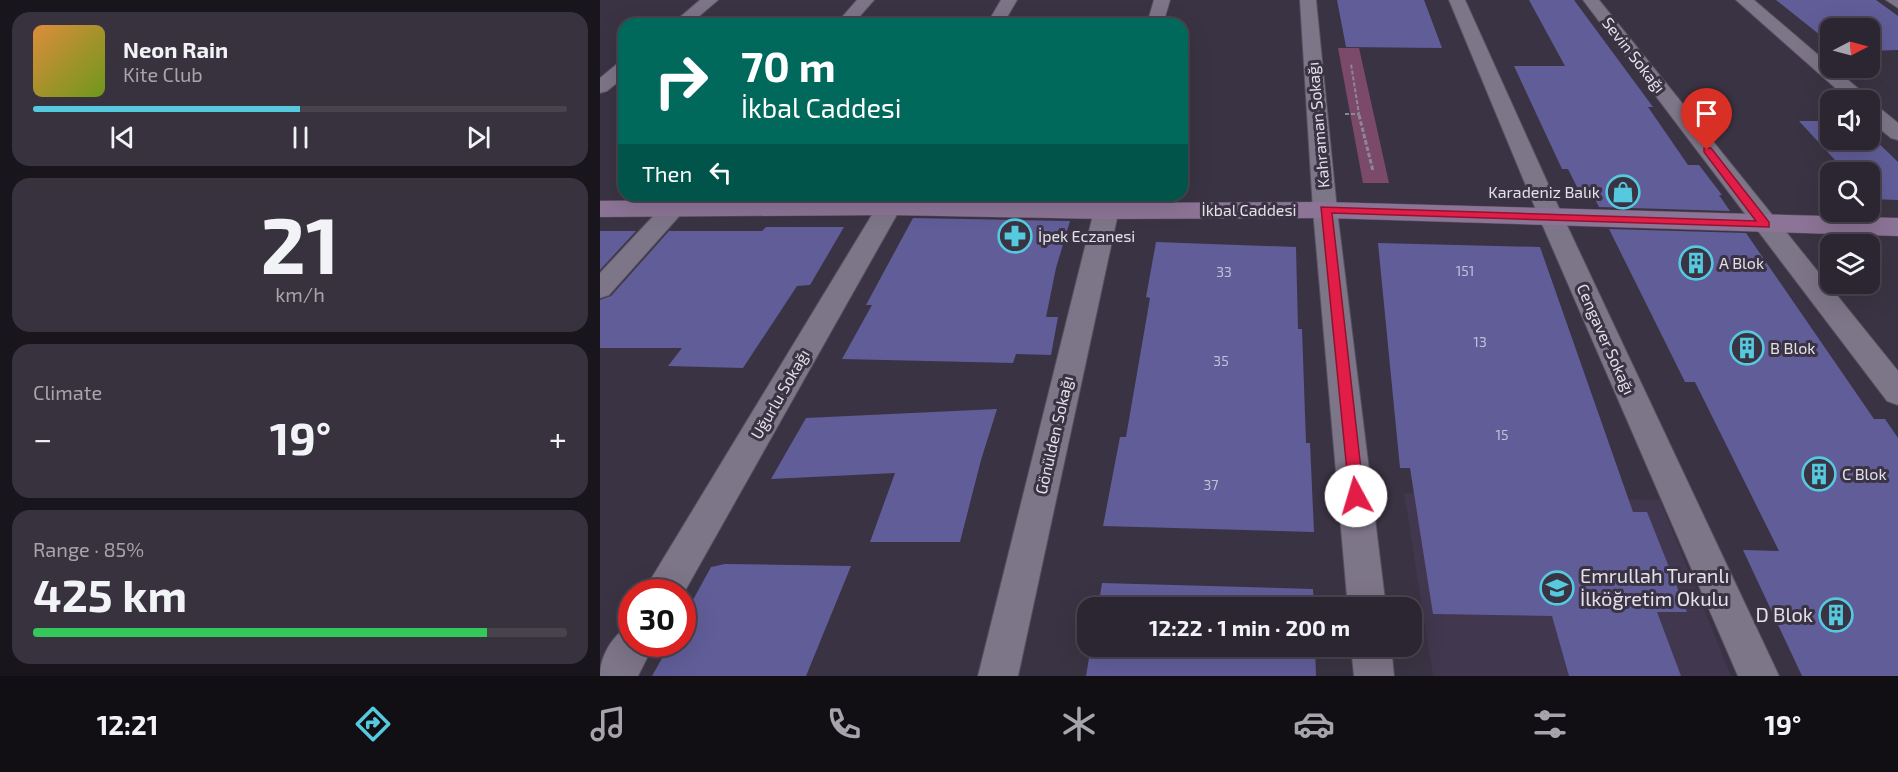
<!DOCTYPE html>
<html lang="en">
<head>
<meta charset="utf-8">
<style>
	:root { --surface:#2c2632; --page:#38323e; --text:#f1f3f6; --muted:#a6a5ac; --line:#48434d; --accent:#55cadf }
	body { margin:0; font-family:"Exo 2",sans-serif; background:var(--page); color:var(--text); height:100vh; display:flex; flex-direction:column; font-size:22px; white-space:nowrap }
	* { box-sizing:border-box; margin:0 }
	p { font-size:20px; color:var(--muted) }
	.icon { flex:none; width:33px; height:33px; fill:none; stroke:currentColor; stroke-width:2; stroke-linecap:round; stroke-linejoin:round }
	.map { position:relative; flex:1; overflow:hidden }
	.details { display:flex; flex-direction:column; gap:12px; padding:12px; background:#18151c; width:600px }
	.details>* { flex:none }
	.hud { position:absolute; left:18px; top:18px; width:570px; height:183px; border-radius:18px; box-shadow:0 6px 24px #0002,0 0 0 2px var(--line); background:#00695c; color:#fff; overflow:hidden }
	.needle { width:39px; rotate:84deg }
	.tools { position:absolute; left:1220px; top:18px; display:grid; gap:12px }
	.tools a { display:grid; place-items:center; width:60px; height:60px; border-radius:12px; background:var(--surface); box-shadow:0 6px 24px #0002,0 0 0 2px var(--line); font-size:30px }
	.speed { position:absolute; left:18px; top:579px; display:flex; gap:12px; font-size:30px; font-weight:700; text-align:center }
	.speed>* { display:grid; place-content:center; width:78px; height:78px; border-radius:50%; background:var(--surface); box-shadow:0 6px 24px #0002,0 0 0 2px var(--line); line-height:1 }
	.speed .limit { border:9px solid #d22; background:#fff; color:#111 }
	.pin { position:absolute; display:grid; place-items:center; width:51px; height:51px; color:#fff; margin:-62px -26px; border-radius:50% 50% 50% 0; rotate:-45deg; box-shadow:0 0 6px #0007 }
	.pin .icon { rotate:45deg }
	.me { position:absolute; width:66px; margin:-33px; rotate:354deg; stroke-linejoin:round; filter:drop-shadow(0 0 4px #0008) }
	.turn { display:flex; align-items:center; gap:21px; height:126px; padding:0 24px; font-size:27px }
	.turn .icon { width:78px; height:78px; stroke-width:2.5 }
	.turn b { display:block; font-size:42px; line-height:51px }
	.then { display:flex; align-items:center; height:57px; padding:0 24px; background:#0003; gap:12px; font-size:22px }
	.big { font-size:45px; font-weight:700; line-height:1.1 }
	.details .card { flex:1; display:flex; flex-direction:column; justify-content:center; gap:9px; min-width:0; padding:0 21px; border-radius:18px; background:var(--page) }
	.details .dial { align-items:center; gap:0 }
	.dial b { font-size:78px; line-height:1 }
	.song { display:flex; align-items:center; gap:18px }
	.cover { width:72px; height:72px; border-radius:9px; background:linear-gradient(135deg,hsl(30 70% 55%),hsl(80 70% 35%)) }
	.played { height:6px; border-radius:3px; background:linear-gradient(90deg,var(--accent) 50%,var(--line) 50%) }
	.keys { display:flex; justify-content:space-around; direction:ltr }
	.heat { display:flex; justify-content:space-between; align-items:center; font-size:33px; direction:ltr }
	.charge { height:9px; border-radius:4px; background:linear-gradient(90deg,#34c759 85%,var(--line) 0) }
	.trip { position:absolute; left:477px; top:597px; width:345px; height:60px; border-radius:18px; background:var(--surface); box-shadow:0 6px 24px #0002,0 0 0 2px var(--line); font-weight:700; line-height:60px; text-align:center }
	.tab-bar { display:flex; height:96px; justify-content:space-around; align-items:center; background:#120f14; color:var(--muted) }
	.tab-bar .icon { width:42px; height:42px }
	.tab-bar .selected { color:var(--accent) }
	.tab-bar b { font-size:27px; color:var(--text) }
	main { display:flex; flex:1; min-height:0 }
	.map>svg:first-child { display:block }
	.built { fill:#41374e }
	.green { fill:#7b4a6a }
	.building { fill:#615d99 }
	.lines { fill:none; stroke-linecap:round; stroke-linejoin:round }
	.minor-casing { stroke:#58515f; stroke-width:2 }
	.secondary-casing { stroke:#58515f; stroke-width:1 }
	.path-far1 { stroke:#8d8794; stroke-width:2; stroke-dasharray:4 2; stroke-linecap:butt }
	.path { stroke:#8d8794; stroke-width:3; stroke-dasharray:4.5 2; stroke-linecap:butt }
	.minor { fill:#7d7588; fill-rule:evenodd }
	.secondary { fill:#8c7496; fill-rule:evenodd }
	.route { fill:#e11d48; stroke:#92132f; stroke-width:1.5 }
	.labels { text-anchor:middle; stroke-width:6; stroke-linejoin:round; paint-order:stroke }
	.number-label { font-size:14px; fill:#c3bfd6 }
	.street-label { font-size:16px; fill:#e4e0ea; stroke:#3a3343 }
	.poi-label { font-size:16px; fill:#e4e0ea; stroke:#3a3343; text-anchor:start }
	.near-poi-label { font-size:20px; fill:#e4e0ea; stroke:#3a3343; text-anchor:start }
</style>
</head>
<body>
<main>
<section class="details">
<div class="card">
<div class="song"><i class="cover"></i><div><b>Neon Rain</b><p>Kite Club</p></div></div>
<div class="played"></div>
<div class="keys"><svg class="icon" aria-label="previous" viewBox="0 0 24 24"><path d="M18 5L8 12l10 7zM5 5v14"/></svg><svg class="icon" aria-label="pause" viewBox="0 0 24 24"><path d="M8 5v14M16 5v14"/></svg><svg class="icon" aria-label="next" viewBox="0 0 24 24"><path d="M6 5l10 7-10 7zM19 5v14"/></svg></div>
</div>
<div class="card dial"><b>21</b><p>km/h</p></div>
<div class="card"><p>Climate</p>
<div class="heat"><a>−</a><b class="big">19°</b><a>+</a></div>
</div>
<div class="card"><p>Range · 85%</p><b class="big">425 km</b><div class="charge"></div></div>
</section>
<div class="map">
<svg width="1298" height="676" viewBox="0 0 1298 676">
	<rect width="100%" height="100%" fill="#3a3343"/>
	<path class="built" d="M804,493L1060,500L1131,676H833Z"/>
	<path class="green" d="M738,48H759L789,183H763Z"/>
	<path class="building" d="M737,0H824L842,48L746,47Z
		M929,0H974L1053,107H1048L1088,165H1099L1122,195H1119L1130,211L999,207L993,195H981L968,169H962L914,66H965Z
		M1176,0H1276L1298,16V50L1269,51V28H1230V43Z
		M1199,121H1230V140H1269V134L1298,162V200L1270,199L1269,172H1246Z
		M325,195H477L476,200L324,197Z
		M313,218L470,221L456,268L446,317H458L451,355L416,354L413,363L242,359L272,305H266Z
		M166,227H244L210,285L197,286L143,368L68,366L82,348H0V300L11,296L69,231H162Z
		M1009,229L1146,233L1274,419H1285L1298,438V676H1202L1143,550L1179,551L1095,382H1085Z
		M0,231H36L0,270Z
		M556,242L696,247L698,329H702L706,443H710L714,532L503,526L520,437H526L550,298L546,297Z
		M778,243L940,247L1033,512H1047L1087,612H1057L1081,676H969L952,616L833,614L810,468H800Z
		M397,409L381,460L360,542H270L295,473L171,479L206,418Z
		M125,564L251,566L206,676H52L70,644H82V620L111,567Z
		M502,583L713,589L714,608H498Z
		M491,646H715L716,676H486Z"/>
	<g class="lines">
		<defs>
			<path id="minor" d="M100,0H118L90,24H72Z
				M257,0H274L253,24H236Z
				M401,0H417L403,24H387Z
				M554,0H570L563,24H547Z
				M700,0H716L737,210L786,608H748L713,210Z
				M849,0H865L963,217L1179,676H1138L939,217Z
				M983,0H999L1298,371V405L1287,401Z
				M1136,0H1154L1230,65V68H1234L1267,96L1270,100L1269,101L1249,100Z
				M1286,0H1298V8Z
				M24,62V77L7,91L0,93V78L17,64Z
				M1269,103L1276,105L1298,123V140L1291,138L1269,120Z
				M73,195H98L9,295L0,298V273Z
				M284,195H308L82,596V592H45L51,579Z
				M498,195H522L418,676H378Z
				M32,625V644H54L38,676H0C0,656 13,633 32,625Z
				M751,646H791L794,676H754Z"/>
			<path id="secondary" d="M289,199L505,203L725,202L1298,218V236L725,218L505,219L289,215L0,217V201Z"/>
		</defs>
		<use href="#minor" class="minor-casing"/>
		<use href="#secondary" class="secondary-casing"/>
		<path class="path-far1" d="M745,114H759L751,64"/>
		<path class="path" d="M759,115L773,171"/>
		<use href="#minor" class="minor"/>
		<use href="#secondary" class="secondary"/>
	</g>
	<path class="route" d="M1104,148H1111L1169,222V227L732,213L764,496L761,502L756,504L750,502L721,207L1156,221L1104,152Z"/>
	<defs>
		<symbol id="shop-ring" viewBox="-11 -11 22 22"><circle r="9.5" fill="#3a3343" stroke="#55cadf" stroke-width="1.5"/><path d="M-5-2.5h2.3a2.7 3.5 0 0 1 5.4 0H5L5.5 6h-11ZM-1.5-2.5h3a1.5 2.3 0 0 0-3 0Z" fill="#55cadf"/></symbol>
		<symbol id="pharmacy-ring" viewBox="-11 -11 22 22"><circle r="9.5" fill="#3a3343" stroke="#55cadf" stroke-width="1.5"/><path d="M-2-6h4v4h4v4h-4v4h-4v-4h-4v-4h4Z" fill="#55cadf"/></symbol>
		<symbol id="building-ring" viewBox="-11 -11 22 22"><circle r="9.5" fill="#3a3343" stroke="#55cadf" stroke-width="1.5"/><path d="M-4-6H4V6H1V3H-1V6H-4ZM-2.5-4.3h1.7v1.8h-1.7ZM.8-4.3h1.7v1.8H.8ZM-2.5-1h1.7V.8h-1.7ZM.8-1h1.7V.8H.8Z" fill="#55cadf"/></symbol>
		<symbol id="school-ring" viewBox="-11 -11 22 22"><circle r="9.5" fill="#3a3343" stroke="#55cadf" stroke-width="1.5"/><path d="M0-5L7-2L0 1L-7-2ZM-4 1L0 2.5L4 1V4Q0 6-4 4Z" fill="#55cadf"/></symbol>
	</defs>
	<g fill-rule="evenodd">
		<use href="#shop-ring" x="1004" y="173" width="38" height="38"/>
		<use href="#pharmacy-ring" x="396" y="217" width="38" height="38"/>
		<use href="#building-ring" x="1077" y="244" width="38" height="38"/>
		<use href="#building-ring" x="1128" y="329" width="38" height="38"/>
		<use href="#building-ring" x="1200" y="455" width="38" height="38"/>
		<use href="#school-ring" x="938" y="569" width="38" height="38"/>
		<use href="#building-ring" x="1217" y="596" width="38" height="38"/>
	</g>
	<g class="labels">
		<g class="number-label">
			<text x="865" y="276">151</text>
			<text x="624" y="277">33</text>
			<text x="880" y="347">13</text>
			<text x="621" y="366">35</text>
			<text x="902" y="440">15</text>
			<text x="611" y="490">37</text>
		</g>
		<g class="street-label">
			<text transform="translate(1034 55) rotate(52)" y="6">Sevin Sokağı</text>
			<text transform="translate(718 125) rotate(-95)" y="6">Kahraman Sokağı</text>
			<text x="649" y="216">İkbal Caddesi</text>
			<text transform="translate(1006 339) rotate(66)" y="6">Cengaver Sokağı</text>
			<text transform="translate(180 394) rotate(-60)" y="6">Uğurlu Sokağı</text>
			<text transform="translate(454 435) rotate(-77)" y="6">Gönülden Sokağı</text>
		</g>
		<g class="poi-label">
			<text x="1000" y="198" text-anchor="end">Karadeniz Balık</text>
			<text x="438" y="242">İpek Eczanesi</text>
			<text x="1119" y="269">A Blok</text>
			<text x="1170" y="354">B Blok</text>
			<text x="1242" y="480">C Blok</text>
		</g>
		<g class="near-poi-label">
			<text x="980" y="583">Emrullah Turanlı<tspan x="980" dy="23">İlköğretim Okulu</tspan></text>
			<text x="1213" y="622" text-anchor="end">D Blok</text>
		</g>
	</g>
</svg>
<div class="tools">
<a><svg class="needle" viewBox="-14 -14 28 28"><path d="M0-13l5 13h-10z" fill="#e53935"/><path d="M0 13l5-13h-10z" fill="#a6a5ac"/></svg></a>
<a><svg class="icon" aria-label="sound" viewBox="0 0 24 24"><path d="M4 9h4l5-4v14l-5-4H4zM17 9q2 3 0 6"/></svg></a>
<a><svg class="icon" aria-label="search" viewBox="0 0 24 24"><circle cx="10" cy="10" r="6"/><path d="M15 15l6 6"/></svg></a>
<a><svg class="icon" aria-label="layers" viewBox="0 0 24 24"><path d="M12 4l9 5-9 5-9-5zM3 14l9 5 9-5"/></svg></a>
</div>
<div class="speed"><div class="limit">30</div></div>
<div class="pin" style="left:1107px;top:150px;background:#d93025"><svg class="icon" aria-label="arrive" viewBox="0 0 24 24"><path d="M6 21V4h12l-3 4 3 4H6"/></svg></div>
<svg class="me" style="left:756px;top:496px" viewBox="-20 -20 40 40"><circle r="19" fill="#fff"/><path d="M0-13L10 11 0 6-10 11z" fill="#e11d48"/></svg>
<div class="trip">12:22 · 1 min · 200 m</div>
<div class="hud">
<div class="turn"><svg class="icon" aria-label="right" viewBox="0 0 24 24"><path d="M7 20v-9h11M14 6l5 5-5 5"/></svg><div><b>70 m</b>İkbal Caddesi</div></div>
<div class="then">Then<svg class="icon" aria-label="left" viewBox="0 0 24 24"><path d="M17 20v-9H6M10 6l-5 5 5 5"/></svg></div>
</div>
</div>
</main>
<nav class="tab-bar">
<b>12:21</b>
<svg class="icon selected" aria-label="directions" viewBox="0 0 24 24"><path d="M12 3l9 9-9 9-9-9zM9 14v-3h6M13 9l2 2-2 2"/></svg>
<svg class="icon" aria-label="music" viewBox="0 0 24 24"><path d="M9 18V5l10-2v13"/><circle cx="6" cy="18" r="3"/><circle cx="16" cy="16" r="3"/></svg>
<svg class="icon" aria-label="phone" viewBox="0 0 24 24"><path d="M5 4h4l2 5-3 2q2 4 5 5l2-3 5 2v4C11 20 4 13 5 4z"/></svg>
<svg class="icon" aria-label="climate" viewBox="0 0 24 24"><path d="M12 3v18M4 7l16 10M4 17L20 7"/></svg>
<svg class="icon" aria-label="car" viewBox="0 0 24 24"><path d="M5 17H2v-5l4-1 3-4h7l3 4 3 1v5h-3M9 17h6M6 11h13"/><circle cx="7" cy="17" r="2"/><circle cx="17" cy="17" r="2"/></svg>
<svg class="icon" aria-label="filters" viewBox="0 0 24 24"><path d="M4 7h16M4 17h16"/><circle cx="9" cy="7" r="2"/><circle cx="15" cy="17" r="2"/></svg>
<b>19°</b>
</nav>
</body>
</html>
